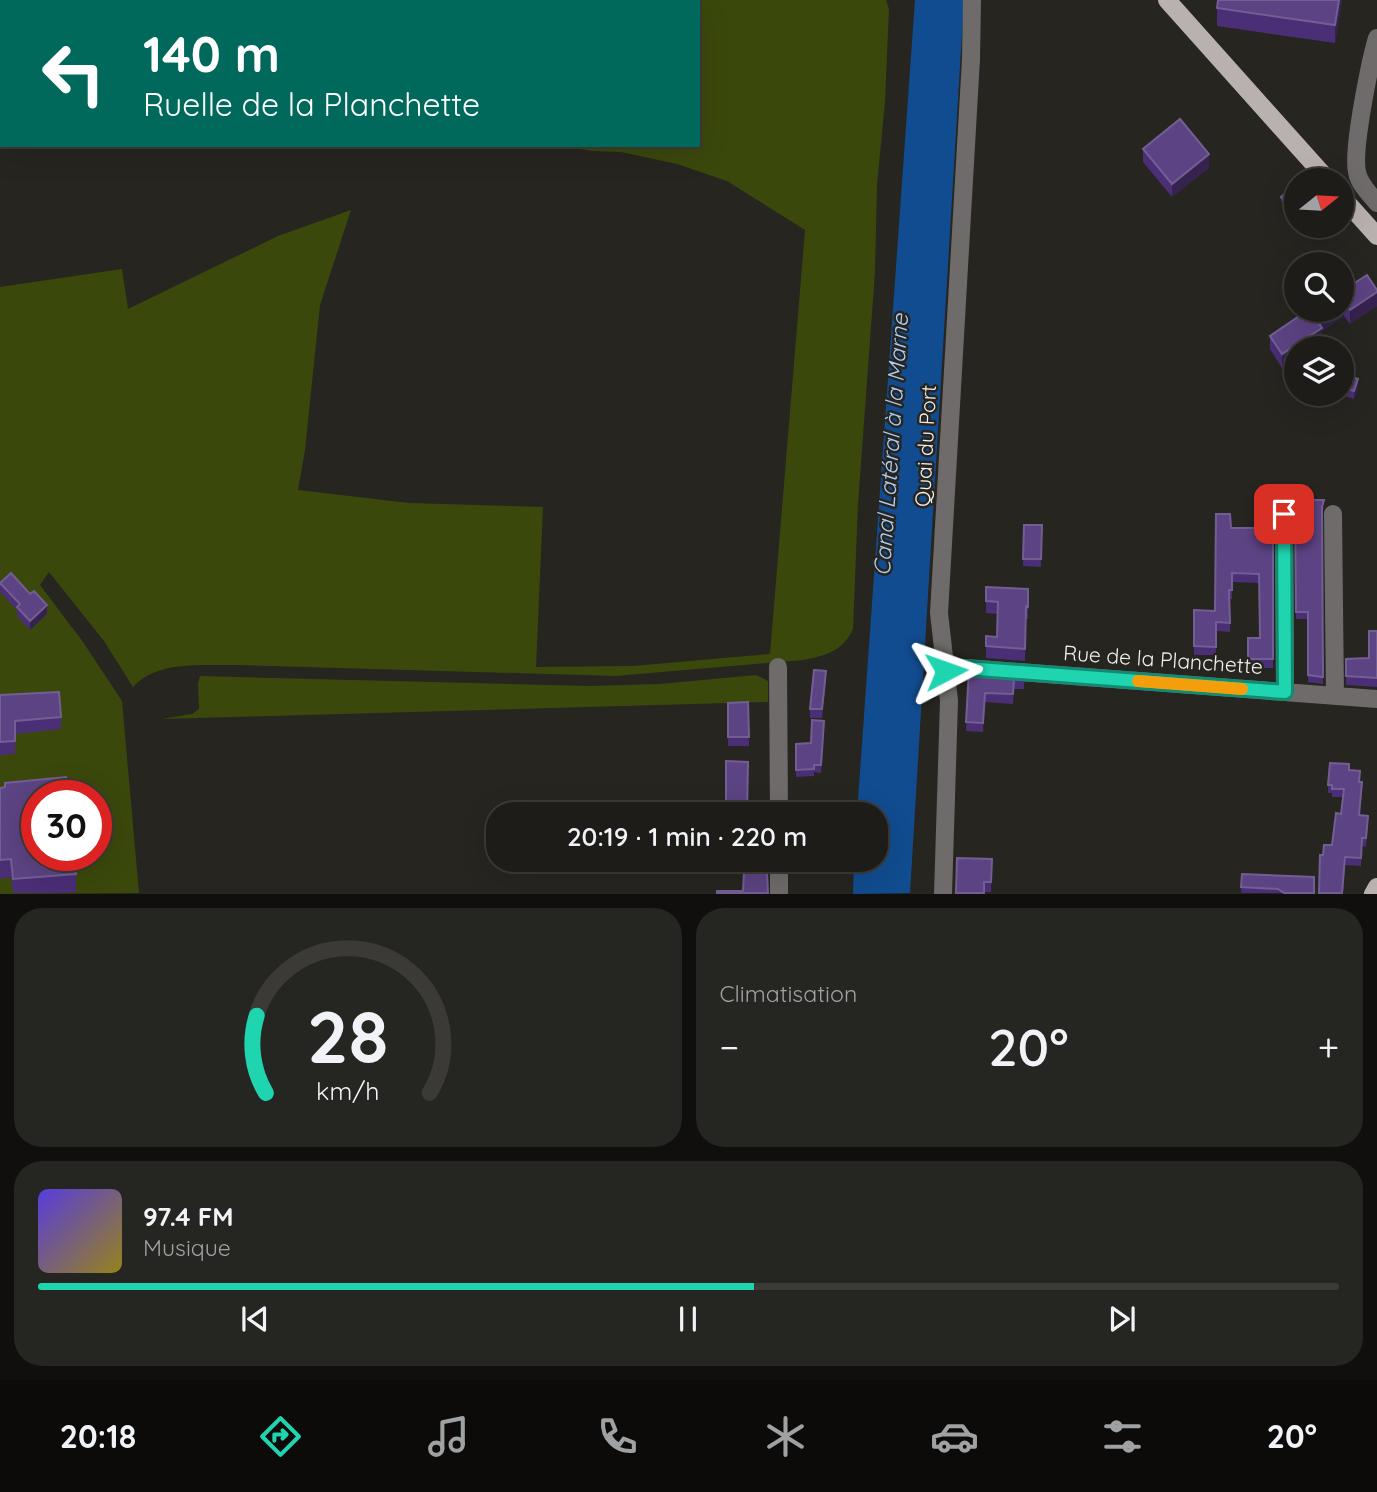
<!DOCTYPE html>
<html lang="fr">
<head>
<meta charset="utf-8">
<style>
	:root { --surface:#1d1c18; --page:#252521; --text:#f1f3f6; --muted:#a0a1a2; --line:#3b3a37; --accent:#1fd5b0 }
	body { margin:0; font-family:Quicksand,sans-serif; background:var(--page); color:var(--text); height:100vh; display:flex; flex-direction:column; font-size:26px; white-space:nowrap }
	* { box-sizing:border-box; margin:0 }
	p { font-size:23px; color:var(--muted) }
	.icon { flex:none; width:38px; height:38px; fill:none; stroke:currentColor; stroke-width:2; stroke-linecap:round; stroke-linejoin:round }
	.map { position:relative; height:894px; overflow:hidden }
	.details { display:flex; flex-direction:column; gap:14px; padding:14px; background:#100f0d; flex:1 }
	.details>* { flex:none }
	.guide { position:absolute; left:0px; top:0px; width:700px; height:147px; box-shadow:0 7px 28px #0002,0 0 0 2px var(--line); background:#00695c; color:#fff; overflow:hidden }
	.needle { width:46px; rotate:72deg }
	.controls { position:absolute; left:1284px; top:168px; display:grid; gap:14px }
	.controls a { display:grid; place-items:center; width:70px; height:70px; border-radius:50%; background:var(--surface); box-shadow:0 7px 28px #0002,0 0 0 2px var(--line); font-size:35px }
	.speed { position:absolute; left:21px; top:780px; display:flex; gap:14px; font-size:35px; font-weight:700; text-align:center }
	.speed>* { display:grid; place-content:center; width:91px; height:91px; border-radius:50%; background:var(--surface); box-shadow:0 7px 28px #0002,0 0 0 2px var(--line); line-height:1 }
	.speed .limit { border:10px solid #d22; background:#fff; color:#111 }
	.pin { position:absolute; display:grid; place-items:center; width:60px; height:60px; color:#fff; margin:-30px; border-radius:14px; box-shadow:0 4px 10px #0006 }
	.me { position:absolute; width:77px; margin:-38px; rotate:86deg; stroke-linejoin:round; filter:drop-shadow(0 0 5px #0008) }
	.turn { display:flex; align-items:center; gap:24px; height:147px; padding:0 28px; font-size:32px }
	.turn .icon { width:91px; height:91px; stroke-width:2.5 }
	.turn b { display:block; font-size:49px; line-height:60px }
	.big { font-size:52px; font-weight:600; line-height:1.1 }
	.details .card { flex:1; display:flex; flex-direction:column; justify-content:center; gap:10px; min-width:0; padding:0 24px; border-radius:28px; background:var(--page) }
	.details .dial { align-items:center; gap:0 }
	.dial svg { height:182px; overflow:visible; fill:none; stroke:var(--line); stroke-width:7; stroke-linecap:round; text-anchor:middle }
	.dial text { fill:var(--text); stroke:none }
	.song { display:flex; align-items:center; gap:21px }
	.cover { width:84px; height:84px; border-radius:10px; background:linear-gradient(135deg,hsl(250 70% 55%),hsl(50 70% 35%)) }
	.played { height:7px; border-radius:4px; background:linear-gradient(90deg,var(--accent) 55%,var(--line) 55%) }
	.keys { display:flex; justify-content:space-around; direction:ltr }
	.heat { display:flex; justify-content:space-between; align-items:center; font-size:38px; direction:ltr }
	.details .tiles { flex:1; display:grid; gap:14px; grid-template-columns:1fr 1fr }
	.card:last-child { grid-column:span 2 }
	.trip { position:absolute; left:486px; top:802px; width:402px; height:70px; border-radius:28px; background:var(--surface); box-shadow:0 7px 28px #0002,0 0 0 2px var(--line); font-weight:600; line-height:70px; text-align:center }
	.menu { display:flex; height:112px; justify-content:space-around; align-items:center; background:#0c0b0a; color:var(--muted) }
	.menu .icon { width:49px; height:49px }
	.menu .active { color:var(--accent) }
	.menu b { font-size:32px; color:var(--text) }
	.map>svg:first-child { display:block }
	.green { fill:#3b480c; fill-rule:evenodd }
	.water { fill:#114c90 }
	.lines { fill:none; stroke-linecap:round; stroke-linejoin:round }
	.minor { stroke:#6e6b6a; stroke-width:18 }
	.major { stroke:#b8b1b0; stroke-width:18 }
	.wall { fill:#4a2e76 }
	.shaded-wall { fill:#35224e }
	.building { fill:#5c4383; stroke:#735e93; stroke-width:2 }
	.route-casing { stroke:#148a72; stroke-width:18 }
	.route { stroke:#1fd5b0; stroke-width:12 }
	.slow { stroke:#f59e0b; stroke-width:12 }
	.labels { text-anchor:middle; stroke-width:5; stroke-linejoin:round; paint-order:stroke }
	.street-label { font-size:21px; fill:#f0efec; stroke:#272520 }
	.water-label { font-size:23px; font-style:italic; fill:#b0cdf4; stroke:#272520 }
</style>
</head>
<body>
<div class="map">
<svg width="1377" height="894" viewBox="0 0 1377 894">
	<rect width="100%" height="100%" fill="#272520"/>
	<path class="green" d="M480,0H886L889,9L885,101L877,185L875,272L858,504L853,629C843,651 825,656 803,660L615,676L240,665C205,666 158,659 133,687L104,641L49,572L40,585L83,642L122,701L139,893L0,894V287L122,269L128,309L278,236L351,210L320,305L305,450L298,490L409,503L543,507L536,667L633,666L770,654L805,230L727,181L677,164L621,152L592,151L558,145H698V2ZM37,796H96V856H37Z
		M756,675L768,681V702L162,719L192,714L199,709L198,684L200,676L590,686L660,684Z"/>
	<path class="water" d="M915,0H964L910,893L853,894L854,859H877V814H857Z"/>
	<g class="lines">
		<path class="minor" d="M1377,38C1370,62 1352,150 1357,172C1359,184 1369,193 1377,203
			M1284,514L1285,692
			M1333,514L1335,696
			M778,667L779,814
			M946,671L966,668L1377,699
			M779,894V859
			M943,894L949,701L939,613L971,59L972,0"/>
		<path class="major" d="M1167,0L1328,180
			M1342,197L1377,236
			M1373,894L1377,887"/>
	</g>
	<path class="wall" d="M1342,0L1335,43L1217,26V8Z
		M1143,149L1209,168L1172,197L1143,162Z
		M1293,186L1291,213L1281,201V197Z
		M1377,290V306L1350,324L1344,316L1322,331V342L1312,348H1297L1282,368L1270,349V336L1306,311V310H1342V291Z
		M1342,374L1358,387L1354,399L1339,394H1342Z
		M1324,507L1322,514L1323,684L1308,682V619H1296L1295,508Z
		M1024,525H1042L1041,567L1023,566Z
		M1231,528H1273V668H1248V638H1260L1259,583L1232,582V599H1230V632L1216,631V655H1194V610L1215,611Z
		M0,583L47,614L30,630L17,616V610L0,592Z
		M986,587L1028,589V619H1026L1025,661L986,658V636L997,637L998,614L986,613Z
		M1377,631V687L1346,685V659L1369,658Z
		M969,670L1024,674V689H1014L1013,704L985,702L983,732L966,731Z
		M826,680L822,718H810V709Z
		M0,695L61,717V729L15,734V754L0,755Z
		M748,702L749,746H728V703Z
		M824,728L821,773L814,772V776L796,777V744L811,743Z
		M1349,770L1360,782L1362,790L1360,815L1368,824L1366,847L1362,846L1361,866L1345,865L1343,893H1319L1320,855H1323L1332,845L1341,814L1343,797H1332V793H1328V785Z
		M0,788L76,874V892L57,893H13L11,877L0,879Z
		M718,859H744L743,868L718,866Z
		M992,859L991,892L956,893Z
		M1242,874L1314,893H1241Z"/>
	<path class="shaded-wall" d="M1339,0H1342L1335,43V25Z
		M1209,154V168L1172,197V184Z
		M1297,204V209L1291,213V208Z
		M1377,292V306L1350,324V310Z
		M1344,302V316L1322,331V342L1312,348H1297V358L1282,368V354L1317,320L1333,310H1342V304Z
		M1358,379V387L1354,399V391Z
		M47,605V614L30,630V621Z"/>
	<path class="building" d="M1218,0H1339L1335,25L1217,8Z
		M1180,119L1209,154L1172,184L1143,149Z
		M1293,186L1297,190V204L1291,208L1281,197Z
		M1367,275L1377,290V292L1350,310L1342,299V291Z
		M1308,310H1333L1317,320L1322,328L1282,354L1270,336Z
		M1342,374L1358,379L1354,391L1342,387Z
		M1307,500H1324L1322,507L1323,677L1308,675V612H1296L1295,508H1307Z
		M1216,514H1230L1231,528H1273V659H1248V638H1260L1259,574L1232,573V590H1229L1230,623L1216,622V647L1194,646V610L1215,611Z
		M1024,525H1042L1041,559H1023Z
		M11,573L30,594L34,591L47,605L30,621L17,607L20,604L0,583Z
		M986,587L1028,589V607L1026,606L1025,649L986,646V636L997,637L998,602L986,601Z
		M1369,631H1377V678L1346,676V659L1369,658Z
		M814,670L826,671L822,709H810Z
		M969,670L1024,674V680L1014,679L1013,694L985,693L983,723L966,722Z
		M59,692L61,717L15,721V741L0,742V695Z
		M748,702L749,737H728V703Z
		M812,720L824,721L821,765H814V769L796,770V744L811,743Z
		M726,761L748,762L747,814H726Z
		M1330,763L1349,764V770L1360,771L1359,782H1362L1359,815L1368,816L1366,838H1362L1361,858L1345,857L1342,893H1319L1320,855H1323L1324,845H1332L1336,813L1341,814L1344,789H1332V785H1328Z
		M66,777L68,796H37V856H74L76,874L13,879L11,859L0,860V788L5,787V783Z
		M794,808L817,809V814H794Z
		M957,858L992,859L991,882H984V893H956Z
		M744,872H767L768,893H717V891H743Z
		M1242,874L1314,877V893H1284L1278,889L1241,887Z"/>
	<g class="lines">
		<defs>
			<path id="route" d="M946,671L966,668L1285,692L1284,514"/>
		</defs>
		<use href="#route" class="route-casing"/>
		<use href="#route" class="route"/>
		<path class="slow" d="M1138,681L1242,689"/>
	</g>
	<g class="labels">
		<g class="street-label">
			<text transform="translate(926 446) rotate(-87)" y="7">Quai du Port</text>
			<text transform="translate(1163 660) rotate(4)" y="7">Rue de la Planchette</text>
		</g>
		<g class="water-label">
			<text transform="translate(891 445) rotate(-86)" y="8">Canal Latéral à la Marne</text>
		</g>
	</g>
</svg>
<div class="controls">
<a><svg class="needle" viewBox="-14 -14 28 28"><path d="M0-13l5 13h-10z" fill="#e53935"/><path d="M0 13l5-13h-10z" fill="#a0a1a2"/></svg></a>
<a><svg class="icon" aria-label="search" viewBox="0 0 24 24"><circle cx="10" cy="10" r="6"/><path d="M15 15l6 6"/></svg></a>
<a><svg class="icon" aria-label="layers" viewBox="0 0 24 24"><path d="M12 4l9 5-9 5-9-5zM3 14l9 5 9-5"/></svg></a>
</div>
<div class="speed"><div class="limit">30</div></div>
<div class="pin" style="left:1284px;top:514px;background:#d93025"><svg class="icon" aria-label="arrive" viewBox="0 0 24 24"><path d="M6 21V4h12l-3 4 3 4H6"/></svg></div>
<svg class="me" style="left:946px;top:671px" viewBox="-20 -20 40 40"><path d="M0-17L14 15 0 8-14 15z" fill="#1fd5b0" stroke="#fff" stroke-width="4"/></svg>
<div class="trip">20:19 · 1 min · 220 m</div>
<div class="guide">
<div class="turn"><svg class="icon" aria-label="left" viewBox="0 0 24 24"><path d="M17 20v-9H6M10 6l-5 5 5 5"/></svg><div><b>140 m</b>Ruelle de la Planchette</div></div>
</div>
</div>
<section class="details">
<div class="tiles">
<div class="card dial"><svg viewBox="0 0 100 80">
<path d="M14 69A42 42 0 1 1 86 69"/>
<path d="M14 69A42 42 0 0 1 10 35" stroke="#1fd5b0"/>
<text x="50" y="56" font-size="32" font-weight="700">28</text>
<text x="50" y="72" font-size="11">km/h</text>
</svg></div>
<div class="card"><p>Climatisation</p>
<div class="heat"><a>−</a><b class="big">20°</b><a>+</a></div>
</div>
<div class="card">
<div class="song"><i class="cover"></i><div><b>97.4 FM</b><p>Musique</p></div></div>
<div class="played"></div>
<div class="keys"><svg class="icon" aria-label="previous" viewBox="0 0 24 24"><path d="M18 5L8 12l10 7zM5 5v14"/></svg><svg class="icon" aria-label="pause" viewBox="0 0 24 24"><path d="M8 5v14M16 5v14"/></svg><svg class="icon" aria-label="next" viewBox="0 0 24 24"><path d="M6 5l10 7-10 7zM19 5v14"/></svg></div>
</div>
</div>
</section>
<nav class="menu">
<b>20:18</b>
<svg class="icon active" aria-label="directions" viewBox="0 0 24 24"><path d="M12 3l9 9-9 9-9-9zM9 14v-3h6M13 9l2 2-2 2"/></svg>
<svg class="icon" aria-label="music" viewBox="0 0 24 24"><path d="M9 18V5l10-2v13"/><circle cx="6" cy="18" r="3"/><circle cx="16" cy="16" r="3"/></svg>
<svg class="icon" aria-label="phone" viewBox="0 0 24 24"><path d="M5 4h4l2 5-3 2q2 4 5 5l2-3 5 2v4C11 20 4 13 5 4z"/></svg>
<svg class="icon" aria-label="climate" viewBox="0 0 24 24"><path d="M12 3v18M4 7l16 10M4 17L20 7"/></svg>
<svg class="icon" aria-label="car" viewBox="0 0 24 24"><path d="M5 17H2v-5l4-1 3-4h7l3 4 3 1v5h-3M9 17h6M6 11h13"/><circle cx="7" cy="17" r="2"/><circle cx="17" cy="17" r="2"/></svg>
<svg class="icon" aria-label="filters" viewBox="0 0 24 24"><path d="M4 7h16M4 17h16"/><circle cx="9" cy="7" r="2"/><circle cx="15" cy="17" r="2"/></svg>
<b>20°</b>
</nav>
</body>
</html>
